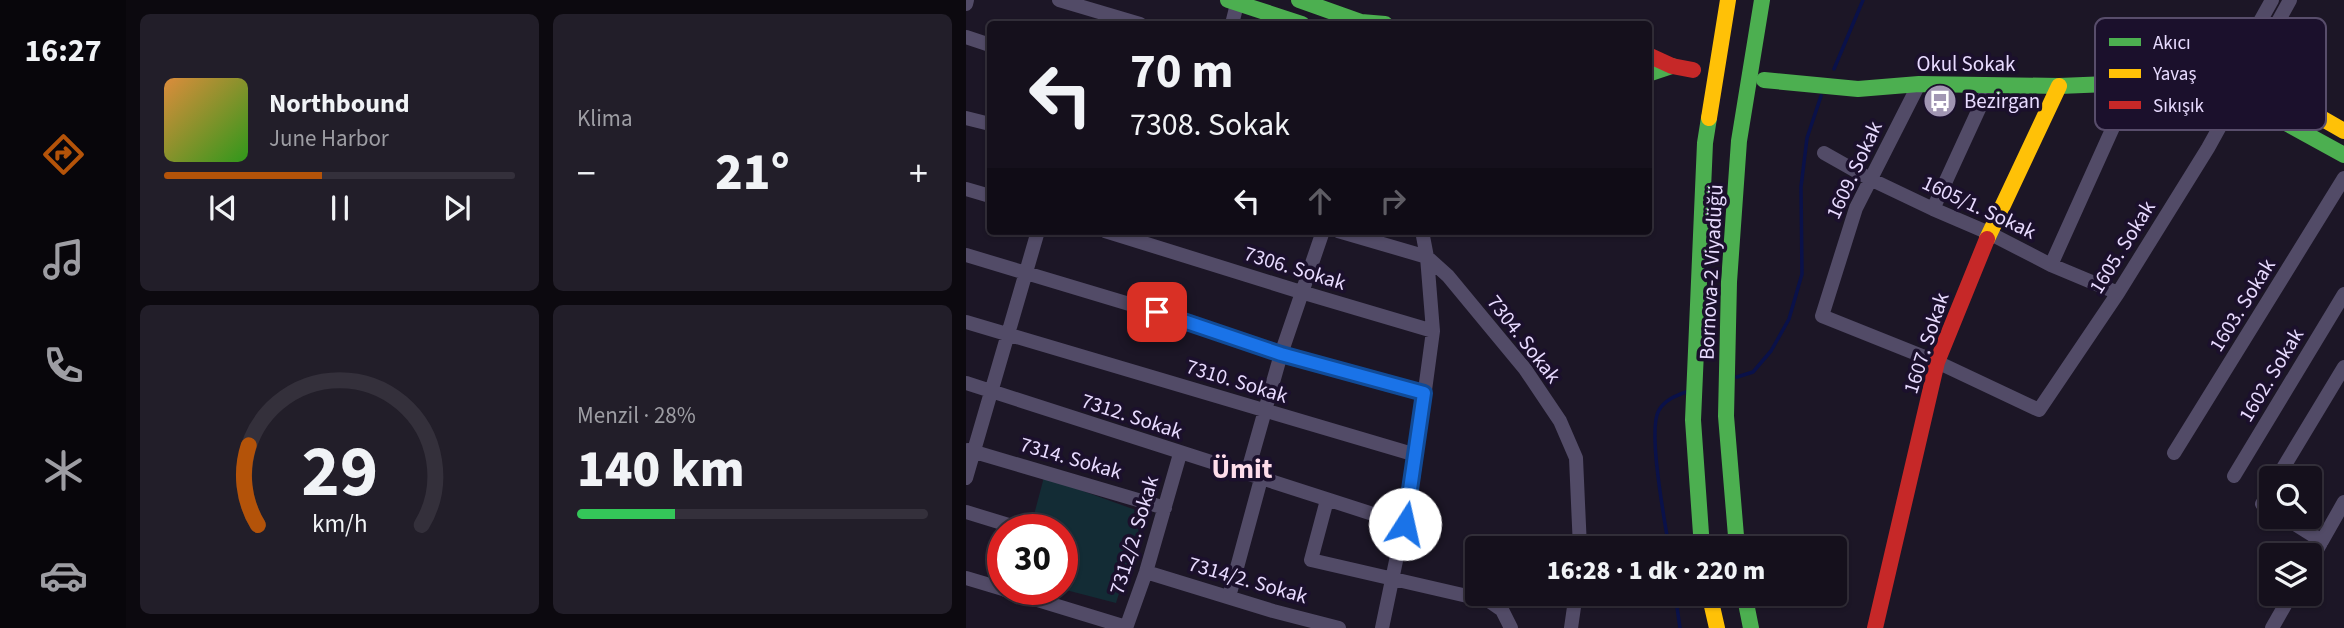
<!DOCTYPE html>
<html lang="tr">
<head>
<meta charset="utf-8">
<style>
	:root { --surface:#15101c; --page:#221e29; --text:#f1f3f6; --muted:#9d9da3; --line:#34303b; --accent:#b45309 }
	body { margin:0; font-family:"Source Sans 3",sans-serif; background:var(--page); color:var(--text); height:100vh; display:flex; flex-direction:column; font-size:26px; white-space:nowrap }
	* { box-sizing:border-box; margin:0 }
	p { font-size:23px; color:var(--muted) }
	.icon { flex:none; width:38px; height:38px; fill:none; stroke:currentColor; stroke-width:2; stroke-linecap:round; stroke-linejoin:round }
	.map { position:relative; flex:1; overflow:hidden }
	.side { display:flex; flex-direction:column; gap:14px; padding:14px; background:#0c090f; width:840px }
	.side>* { flex:none }
	.top-card { position:absolute; left:21px; top:21px; width:665px; height:214px; border-radius:7px; box-shadow:0 2px 5px #0004,0 0 0 2px var(--line); background:#15101c; color:var(--text); overflow:hidden }
	.controls { position:absolute; left:1293px; top:466px; display:grid; gap:14px }
	.controls a { display:grid; place-items:center; width:63px; height:63px; border-radius:7px; background:var(--surface); box-shadow:0 2px 5px #0004,0 0 0 2px var(--line); font-size:35px }
	.speed { position:absolute; left:21px; top:514px; display:flex; gap:14px; font-size:35px; font-weight:700; text-align:center }
	.speed>* { display:grid; place-content:center; width:91px; height:91px; border-radius:50%; background:var(--surface); box-shadow:0 2px 5px #0004,0 0 0 2px var(--line); line-height:1 }
	.speed .limit { border:10px solid #d22; background:#fff; color:#111 }
	.pin { position:absolute; display:grid; place-items:center; width:60px; height:60px; color:#fff; margin:-30px; border-radius:14px; box-shadow:0 4px 10px #0006 }
	.me { position:absolute; width:77px; margin:-38px; rotate:10deg; stroke-linejoin:round; filter:drop-shadow(0 0 5px #0008) }
	.turn { display:flex; align-items:center; gap:24px; height:147px; padding:0 28px; font-size:32px }
	.turn .icon { width:91px; height:91px; stroke-width:2.5 }
	.turn b { display:block; font-size:49px; line-height:60px }
	.lanes { display:flex; align-items:center; height:66px; padding:0 28px; background:#0003; justify-content:center; gap:35px; direction:ltr }
	.lanes .off { opacity:.35 }
	.big { font-size:52px; font-weight:800; line-height:1.1 }
	.side .widget { flex:1; display:flex; flex-direction:column; justify-content:center; gap:10px; min-width:0; padding:0 24px; border-radius:10px; background:var(--page) }
	.side .dial { align-items:center; gap:0 }
	.dial svg { height:182px; overflow:visible; fill:none; stroke:var(--line); stroke-width:7; stroke-linecap:round; text-anchor:middle }
	.dial text { fill:var(--text); stroke:none }
	.song { display:flex; align-items:center; gap:21px }
	.cover { width:84px; height:84px; border-radius:10px; background:linear-gradient(135deg,hsl(30 70% 55%),hsl(110 70% 35%)) }
	.played { height:7px; border-radius:4px; background:linear-gradient(90deg,var(--accent) 45%,var(--line) 45%) }
	.keys { display:flex; justify-content:space-around; direction:ltr }
	.heat { display:flex; justify-content:space-between; align-items:center; font-size:38px; direction:ltr }
	.charge { height:10px; border-radius:5px; background:linear-gradient(90deg,#34c759 28%,var(--line) 0) }
	.side .tiles { flex:1; display:grid; gap:14px; grid-template-columns:repeat(2,1fr) }
	.trip { position:absolute; left:499px; top:536px; width:382px; height:70px; border-radius:7px; background:var(--surface); box-shadow:0 2px 5px #0004,0 0 0 2px var(--line); font-weight:800; line-height:70px; text-align:center }
	main { display:flex; flex:1; min-height:0 }
	.tabs { display:flex; flex-direction:column; width:126px; justify-content:space-around; align-items:center; background:#08060b; color:var(--muted) }
	.tabs .icon { width:49px; height:49px }
	.tabs .on { color:var(--accent) }
	.tabs b { font-size:32px; color:var(--text) }
	.map>svg:first-child { display:block }
	.green { fill:#132c35 }
	.lines { fill:none; stroke-linecap:round; stroke-linejoin:round }
	.stream { stroke:#0a1149; stroke-width:3.5 }
	.street { stroke:#524b67; stroke-width:14 }
	.fast { stroke:#4caf50; stroke-width:16 }
	.slow { stroke:#ffc107; stroke-width:16 }
	.jam { stroke:#c62828; stroke-width:16 }
	.fast-bridge { stroke:#4caf50; stroke-width:16 }
	.slow-bridge { stroke:#ffc107; stroke-width:16 }
	.route-casing { stroke:#114b97; stroke-width:18 }
	.route { stroke:#1a73e8; stroke-width:12 }
	.labels { text-anchor:middle; stroke-width:7; stroke-linejoin:round; paint-order:stroke }
	.street-label { font-size:21px; fill:#e8dbff; stroke:#1b102c }
	.poi-label { font-size:21px; fill:#e8dbff; stroke:#1b102c; text-anchor:start }
	.district-label { font-size:28px; font-weight:bold; fill:#ffddeb; stroke:#1b102c }
	.key { fill:#1b102c; stroke:#584d6b; stroke-width:2 }
	.key-label { font-size:19px; fill:#e8dbff }
</style>
</head>
<body>
<main>
<nav class="tabs">
<b>16:27</b>
<svg class="icon on" aria-label="directions" viewBox="0 0 24 24"><path d="M12 3l9 9-9 9-9-9zM9 14v-3h6M13 9l2 2-2 2"/></svg>
<svg class="icon" aria-label="music" viewBox="0 0 24 24"><path d="M9 18V5l10-2v13"/><circle cx="6" cy="18" r="3"/><circle cx="16" cy="16" r="3"/></svg>
<svg class="icon" aria-label="phone" viewBox="0 0 24 24"><path d="M5 4h4l2 5-3 2q2 4 5 5l2-3 5 2v4C11 20 4 13 5 4z"/></svg>
<svg class="icon" aria-label="climate" viewBox="0 0 24 24"><path d="M12 3v18M4 7l16 10M4 17L20 7"/></svg>
<svg class="icon" aria-label="car" viewBox="0 0 24 24"><path d="M5 17H2v-5l4-1 3-4h7l3 4 3 1v5h-3M9 17h6M6 11h13"/><circle cx="7" cy="17" r="2"/><circle cx="17" cy="17" r="2"/></svg>
</nav>
<section class="side">
<div class="tiles">
<div class="widget">
<div class="song"><i class="cover"></i><div><b>Northbound</b><p>June Harbor</p></div></div>
<div class="played"></div>
<div class="keys"><svg class="icon" aria-label="previous" viewBox="0 0 24 24"><path d="M18 5L8 12l10 7zM5 5v14"/></svg><svg class="icon" aria-label="pause" viewBox="0 0 24 24"><path d="M8 5v14M16 5v14"/></svg><svg class="icon" aria-label="next" viewBox="0 0 24 24"><path d="M6 5l10 7-10 7zM19 5v14"/></svg></div>
</div>
<div class="widget"><p>Klima</p>
<div class="heat"><a>−</a><b class="big">21°</b><a>+</a></div>
</div>
<div class="widget dial"><svg viewBox="0 0 100 80">
<path d="M14 69A42 42 0 1 1 86 69"/>
<path d="M14 69A42 42 0 0 1 10 34" stroke="#b45309"/>
<text x="50" y="56" font-size="32" font-weight="700">29</text>
<text x="50" y="72" font-size="11">km/h</text>
</svg></div>
<div class="widget"><p>Menzil · 28%</p><b class="big">140 km</b><div class="charge"></div></div>
</div>
</section>
<div class="map">
<svg width="1378" height="628" viewBox="0 0 1378 628">
	<rect width="100%" height="100%" fill="#1c1626"/>
	<path class="green" d="M78,477L178,513L150,603L96,589V530H64Z"/>
	<g class="lines">
		<path class="stream" d="M868,69L897,0
			M771,377L787,372L805,351L823,319L836,274L835,187L841,138L855,96
			M703,548C699,522 681,429 693,410C699,400 709,396 720,392
			M709,593L714,628"/>
		<path class="street" d="M93,0L174,24
			M0,4L1,0
			M266,24L271,4
			M0,37L24,45
			M953,84L890,208L856,316L971,362L1073,410L1152,293L1242,148L1324,0
			M1259,84L1306,0
			M0,118L24,124
			M858,153L904,179L967,209L1023,233L1085,265L1152,293
			M0,189L24,196
			M967,209L1024,85
			M139,231L335,292L467,331
			M372,231L461,257L482,276L559,369L594,421L610,458L614,548
			M0,255L190,312L315,354L458,393
			M1085,265L1167,83
			M0,322L450,455
			M0,383L438,524
			M2,450L199,508
			M1208,453L1378,178
			M281,474L315,354L357,231
			M1268,476L1378,294
			M0,478L72,231
			M1311,478L1378,367
			M1306,488L1296,504L1306,510
			M361,500L345,560L523,601L536,610L545,628
			M0,512L59,530
			M1316,516L1356,541
			M1344,562L1378,502
			M180,572L307,611L373,628
			M0,578L37,589
			M39,590L160,627
			M263,597L295,479
			M160,628L180,572L214,454
			M416,628L447,479L467,331L461,257L456,231
			M605,628L610,593
			M1306,628L1326,593"/>
		<path class="fast" d="M262,0L336,24
			M333,0L395,22L419,24
			M682,74L706,66
			M798,80L892,89L953,84L1093,86L1167,83L1267,101L1307,116L1378,155
			M778,593L785,628"/>
		<path class="slow" d="M1207,87L1282,76L1378,131
			M1021,239L1093,86
			M743,593L751,628"/>
		<path class="jam" d="M682,55L706,66L727,70
			M909,628L971,362L1021,239"/>
		<path class="fast-bridge" d="M736,548L727,420L739,143L743,118
			M771,548L760,416L763,282L773,141L796,0"/>
		<path class="slow-bridge" d="M743,118L762,0"/>
	</g>
	<g class="lines">
		<defs>
			<path id="route" d="M191,312L315,354L458,393L439,524"/>
		</defs>
		<use href="#route" class="route-casing"/>
		<use href="#route" class="route"/>
	</g>
	<defs>
		<symbol id="bus-disc" viewBox="-11 -11 22 22"><circle r="9.5" fill="#a196b3" stroke="#1b102c"/><path d="M-5-6H5V4H4V6H2V4H-2V6H-4V4H-5ZM-3.5-4V0h7V-4ZM-3.5 1.2v1.5H-2V1.2ZM2 1.2v1.5H3.5V1.2Z" fill="#fff"/></symbol>
	</defs>
	<g fill-rule="evenodd">
		<use href="#bus-disc" x="955" y="82" width="38" height="38"/>
	</g>
	<g class="labels">
		<g class="street-label">
			<text x="1000" y="71">Okul Sokak</text>
			<text transform="translate(888 170) rotate(-65)" y="7">1609. Sokak</text>
			<text transform="translate(1013 207) rotate(25)" y="7">1605/1. Sokak</text>
			<text transform="translate(1156 247) rotate(-58)" y="7">1605. Sokak</text>
			<text transform="translate(329 268) rotate(17)" y="7">7306. Sokak</text>
			<text transform="translate(745 272) rotate(-87)" y="7">Bornova-2 Viyadüğü</text>
			<text transform="translate(1276 305) rotate(-58)" y="7">1603. Sokak</text>
			<text transform="translate(558 339) rotate(52)" y="7">7304. Sokak</text>
			<text transform="translate(960 343) rotate(-72)" y="7">1607. Sokak</text>
			<text transform="translate(1305 375) rotate(-59)" y="7">1602. Sokak</text>
			<text transform="translate(271 381) rotate(17)" y="7">7310. Sokak</text>
			<text transform="translate(166 416) rotate(18)" y="7">7312. Sokak</text>
			<text transform="translate(105 458) rotate(16)" y="7">7314. Sokak</text>
			<text transform="translate(168 535) rotate(-73)" y="7">7312/2. Sokak</text>
			<text transform="translate(282 580) rotate(16)" y="7">7314/2. Sokak</text>
		</g>
		<g class="poi-label">
			<text x="998" y="108">Bezirgan</text>
		</g>
		<g class="district-label">
			<text x="276" y="478">Ümit</text>
		</g>
	</g>
	<rect x="1129" y="18" width="231" height="112" rx="10" class="key"/>
	<rect x="1143" y="38" width="32" height="8" fill="#4caf50"/>
	<rect x="1143" y="69" width="32" height="9" fill="#ffc107"/>
	<rect x="1143" y="101" width="32" height="8" fill="#c62828"/>
	<g class="key-label">
		<text x="1187" y="49">Akıcı</text>
		<text x="1187" y="80">Yavaş</text>
		<text x="1187" y="112">Sıkışık</text>
	</g>
</svg>
<div class="controls">
<a><svg class="icon" aria-label="search" viewBox="0 0 24 24"><circle cx="10" cy="10" r="6"/><path d="M15 15l6 6"/></svg></a>
<a><svg class="icon" aria-label="layers" viewBox="0 0 24 24"><path d="M12 4l9 5-9 5-9-5zM3 14l9 5 9-5"/></svg></a>
</div>
<div class="speed"><div class="limit">30</div></div>
<div class="pin" style="left:191px;top:312px;background:#d93025"><svg class="icon" aria-label="arrive" viewBox="0 0 24 24"><path d="M6 21V4h12l-3 4 3 4H6"/></svg></div>
<svg class="me" style="left:439px;top:524px" viewBox="-20 -20 40 40"><circle r="19" fill="#fff"/><path d="M0-13L10 11 0 6-10 11z" fill="#1a73e8"/></svg>
<div class="trip">16:28 · 1 dk · 220 m</div>
<div class="top-card">
<div class="turn"><svg class="icon" aria-label="left" viewBox="0 0 24 24"><path d="M17 20v-9H6M10 6l-5 5 5 5"/></svg><div><b>70 m</b>7308. Sokak</div></div>
<div class="lanes"><svg class="icon" aria-label="left" viewBox="0 0 24 24"><path d="M17 20v-9H6M10 6l-5 5 5 5"/></svg><svg class="icon off" aria-label="ahead" viewBox="0 0 24 24"><path d="M12 20V5M6 11l6-6 6 6"/></svg><svg class="icon off" aria-label="right" viewBox="0 0 24 24"><path d="M7 20v-9h11M14 6l5 5-5 5"/></svg></div>
</div>
</div>
</main>
</body>
</html>
